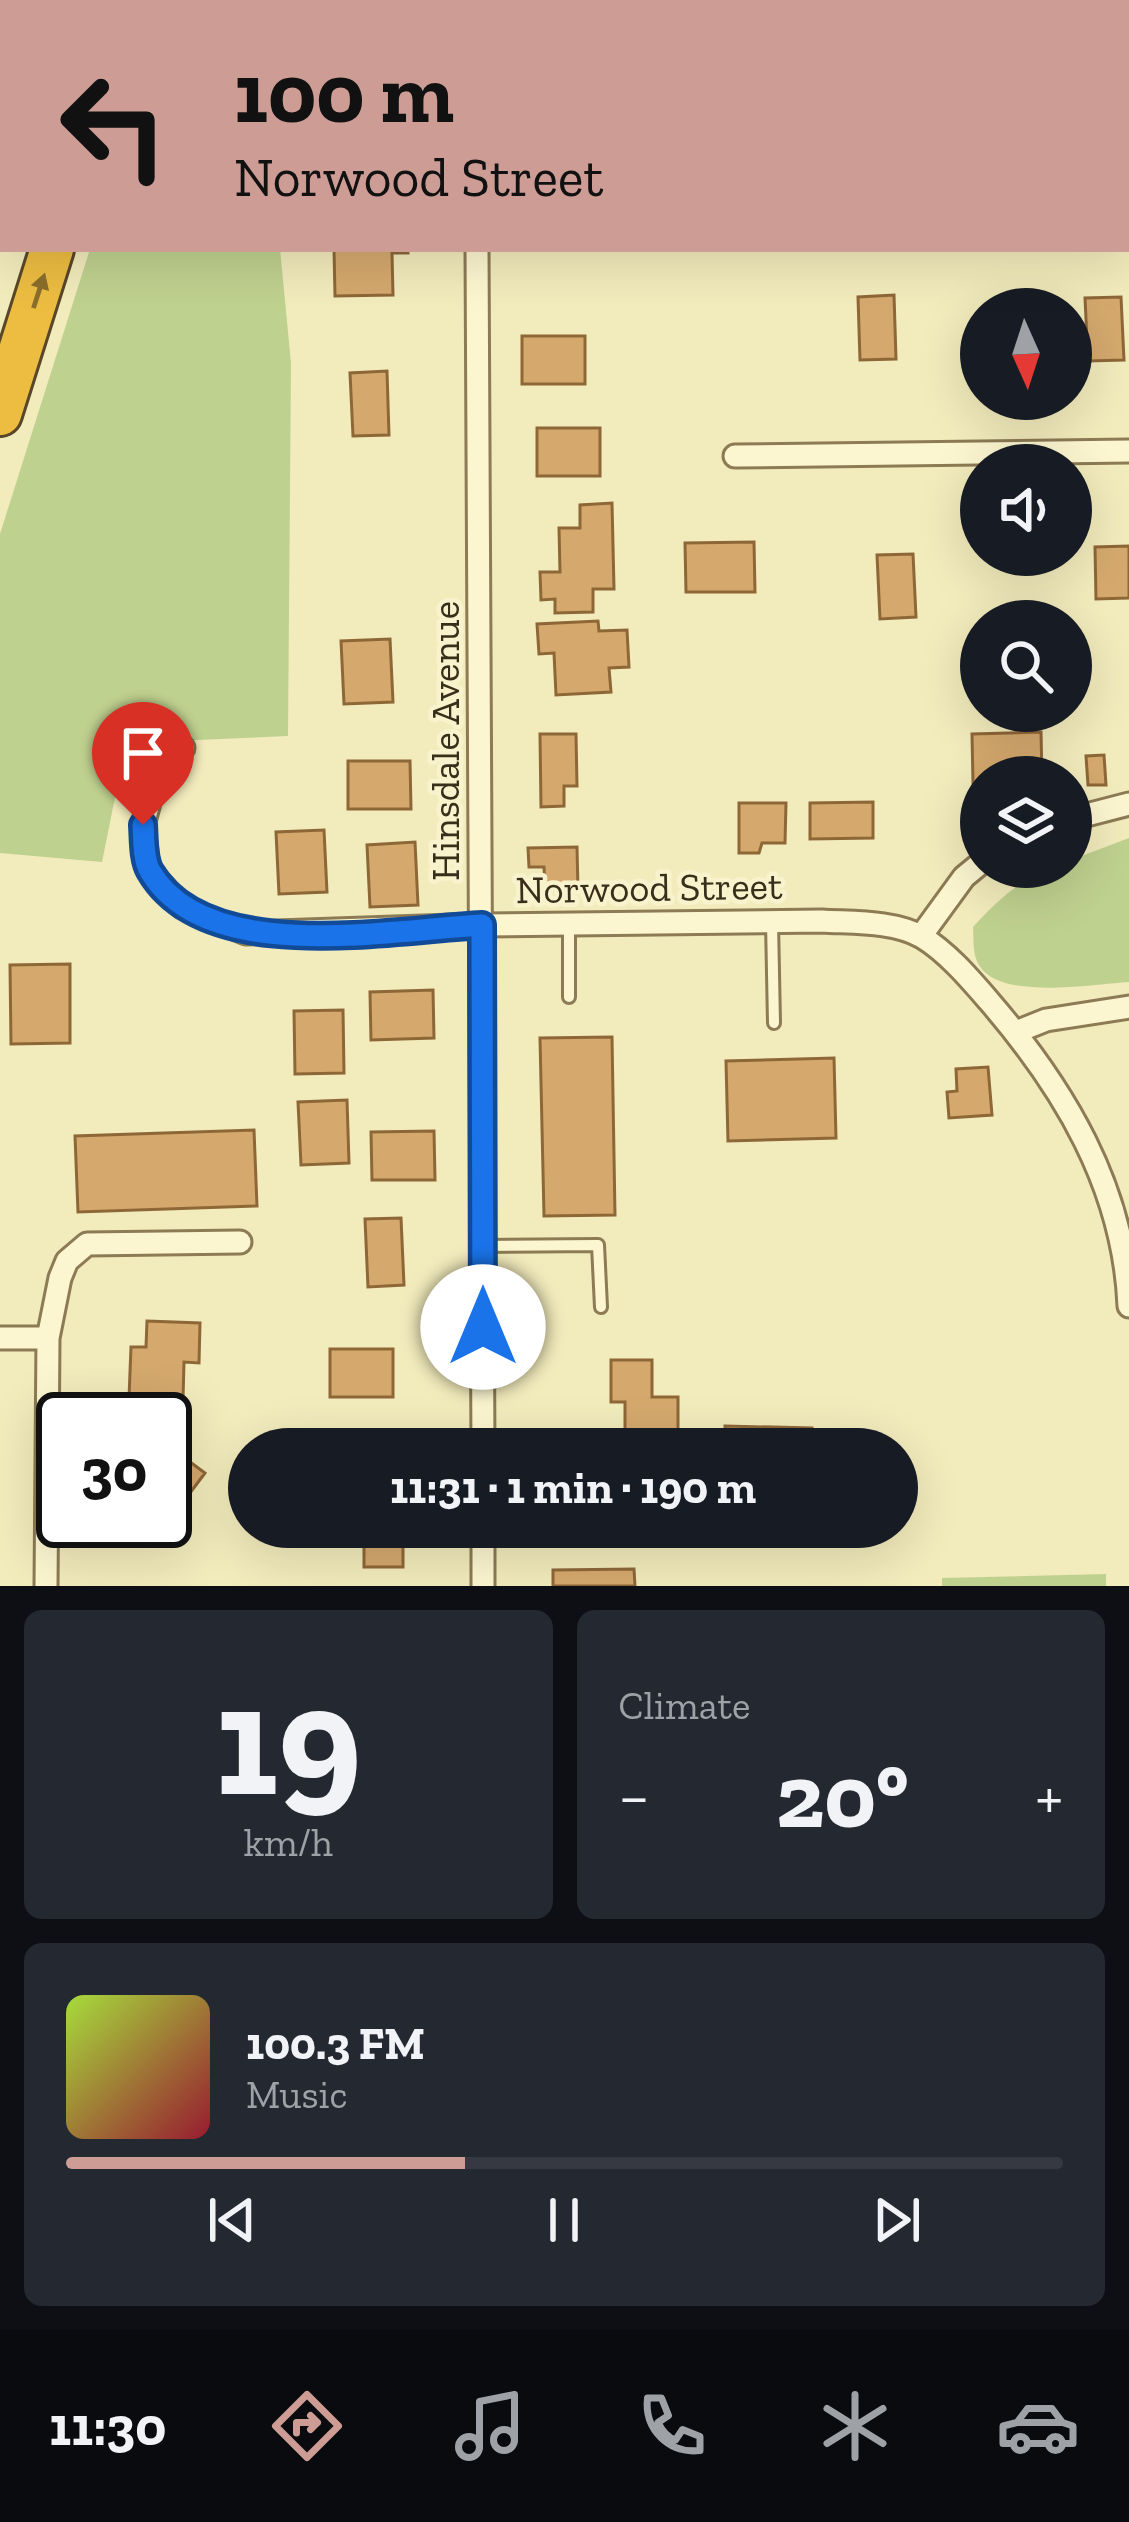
<!DOCTYPE html>
<html lang="en">
<head>
<meta charset="utf-8">
<style>
	:root { --surface:#171b24; --page:#242831; --text:#f1f3f6; --muted:#9ea1a6; --line:#363941; --accent:#cd9c94 }
	body { margin:0; font-family:"Zilla Slab",serif; background:var(--page); color:var(--text); height:100vh; display:flex; flex-direction:column; font-size:45px; white-space:nowrap }
	* { box-sizing:border-box; margin:0 }
	p { font-size:39px; color:var(--muted) }
	.icon { flex:none; width:66px; height:66px; fill:none; stroke:currentColor; stroke-width:2; stroke-linecap:round; stroke-linejoin:round }
	.map { position:relative; height:1586px; overflow:hidden }
	.side { display:flex; flex-direction:column; gap:24px; padding:24px; background:#0d0f14; flex:1 }
	.side>* { flex:none }
	.banner { position:absolute; left:0px; top:0px; width:1131px; height:252px; box-shadow:0 12px 48px #0002; background:#cd9c94; color:#111; overflow:hidden }
	.needle { width:78px; rotate:177deg }
	.controls { position:absolute; left:960px; top:288px; display:grid; gap:24px }
	.controls a { display:grid; place-items:center; width:132px; height:132px; border-radius:50%; background:var(--surface); box-shadow:0 12px 48px #0002; font-size:60px }
	.speed { position:absolute; left:36px; top:1392px; display:flex; gap:24px; font-size:60px; font-weight:700; text-align:center }
	.speed>* { display:grid; place-content:center; width:156px; height:156px; border-radius:50%; background:var(--surface); box-shadow:0 12px 48px #0002; line-height:1 }
	.speed .limit { border:6px solid #111; border-radius:18px; background:#fff; color:#111 }
	.pin { position:absolute; display:grid; place-items:center; width:102px; height:102px; color:#fff; margin:-123px -51px; border-radius:50% 50% 50% 0; rotate:-45deg; box-shadow:0 0 12px #0007 }
	.pin .icon { rotate:45deg }
	.me { position:absolute; width:132px; margin:-66px; rotate:0deg; stroke-linejoin:round; filter:drop-shadow(0 0 9px #0008) }
	.turn { display:flex; align-items:center; gap:42px; height:252px; padding:0 36px; font-size:54px }
	.turn .icon { width:156px; height:156px; stroke-width:2.5 }
	.turn b { display:block; font-size:84px; line-height:102px }
	.big { font-size:90px; font-weight:700; line-height:1.1 }
	.side .widget { flex:1; display:flex; flex-direction:column; justify-content:center; gap:18px; min-width:0; padding:0 42px; border-radius:18px; background:var(--page) }
	.side .dial { align-items:center; gap:0 }
	.dial b { font-size:156px; line-height:1 }
	.song { display:flex; align-items:center; gap:36px }
	.cover { width:144px; height:144px; border-radius:18px; background:linear-gradient(135deg,hsl(80 70% 55%),hsl(350 70% 35%)) }
	.played { height:12px; border-radius:6px; background:linear-gradient(90deg,var(--accent) 40%,var(--line) 40%) }
	.keys { display:flex; justify-content:space-around; direction:ltr }
	.heat { display:flex; justify-content:space-between; align-items:center; font-size:66px; direction:ltr }
	.side .tiles { flex:1; display:grid; gap:24px; grid-template-columns:1fr 1fr }
	.widget:last-child { grid-column:span 2 }
	.trip { position:absolute; left:228px; top:1428px; width:690px; height:120px; border-radius:60px; background:var(--surface); box-shadow:0 12px 48px #0002; font-weight:700; line-height:120px; text-align:center }
	.tab-bar { display:flex; height:192px; justify-content:space-around; align-items:center; background:#090b0e; color:var(--muted) }
	.tab-bar .icon { width:84px; height:84px }
	.tab-bar .active { color:var(--accent) }
	.tab-bar b { font-size:54px; color:var(--text) }
	.map>svg:first-child { display:block }
	.green { fill:#bfd18f }
	.building { fill:#d5a96e; stroke:#8e6737; stroke-width:3 }
	.lines { fill:none; stroke-linecap:round; stroke-linejoin:round }
	.service-casing { stroke:#8c7b54; stroke-width:16 }
	.minor-casing { stroke:#8c7b54; stroke-width:27 }
	.motorway-casing { stroke:#594729; stroke-width:48 }
	.service { stroke:#fcf6d0; stroke-width:10 }
	.minor { stroke:#fcf6d0; stroke-width:21 }
	.motorway { stroke:#edbd42; stroke-width:42 }
	.oneway { fill:#8a6e2c }
	.route-casing { stroke:#114b97; stroke-width:30 }
	.route { stroke:#1a73e8; stroke-width:21 }
	.labels { text-anchor:middle; stroke-width:9; stroke-linejoin:round; paint-order:stroke }
	.street-label { font-size:39px; fill:#392e1a; stroke:#f9f3cd }
</style>
</head>
<body>
<div class="map">
<svg width="1129" height="1586" viewBox="0 0 1129 1586">
	<rect width="100%" height="100%" fill="#f2ebbc"/>
	<path class="green" d="M90,249H280L291,363L288,736L126,743L102,862L0,853V534Z
		M1129,838V982C1092,984 1000,1001 979,965C972,954 974,939 973,927C998,899 1032,867 1071,867V860Z
		M1106,1574V1586H942V1578Z"/>
	<path class="building" d="M334,249H408V253H392L393,295L335,296Z
		M894,295L896,359L860,360L858,297Z
		M1121,297L1124,360L1088,361L1085,298Z
		M522,336H585V384H522Z
		M387,371L389,435L353,436L350,373Z
		M537,428H600V476H537Z
		M612,503L614,589H593V612L555,613V599L541,600L540,572H560L559,528H580V505Z
		M754,542L755,592H686L685,543Z
		M1129,546V598L1096,599L1095,547Z
		M913,554L916,617L880,619L877,555Z
		M598,621L599,631L627,630L629,667L609,668L611,692L556,695L554,653L539,654L537,624Z
		M390,639L393,702L344,704L341,641Z
		M1041,732L1042,777H981V783H973L972,734Z
		M540,734H576L577,786H564V806L541,807Z
		M1104,755L1106,785H1088L1086,756Z
		M348,761H410L411,809H348Z
		M873,802V838L810,839V803Z
		M739,803H786L785,843H762L759,853H739Z
		M324,830L327,892L279,894L276,832Z
		M415,842L418,905L370,907L367,845Z
		M577,847L578,890H545L544,867H529L528,848Z
		M70,964V1043L11,1044L10,965Z
		M433,990L434,1038L371,1040L370,992Z
		M343,1010L344,1073L295,1074L294,1011Z
		M612,1037L615,1215L544,1216L540,1038Z
		M834,1058L836,1138L728,1141L726,1061Z
		M988,1067L992,1115L949,1118L947,1092L957,1091L956,1069Z
		M347,1100L349,1163L301,1165L298,1102Z
		M254,1130L257,1206L78,1212L75,1136Z
		M434,1131L435,1180H372L371,1132Z
		M401,1218L404,1285L368,1287L365,1219Z
		M147,1321L200,1323L199,1363L184,1362L183,1399L129,1398L131,1347H146Z
		M330,1349H393V1397H330Z
		M611,1360H652V1397H678V1449H625V1402H611Z
		M725,1426L812,1428L811,1449H725Z
		M166,1444L205,1473L163,1529L153,1521H165Z
		M364,1527H403V1567H364Z
		M634,1569L635,1586H553V1570Z"/>
	<g class="lines">
		<defs>
			<path id="service" d="M772,922L774,1023
				M569,924V997
				M482,1246L598,1245L601,1307"/>
			<path id="minor" d="M475,0V3
				M477,249L483,1449
				M735,456L1129,451
				M183,748L154,785L143,825L148,869L182,907L246,933L482,925L822,921C853,923 894,921 922,937C947,952 970,979 989,1001C1064,1088 1124,1187 1129,1306
				M1071,819L1129,804
				M921,936L964,877L981,863
				M1016,1032L1046,1020L1129,1007
				M0,1338H48L46,1586
				M48,1338L60,1278L67,1261L87,1244L240,1242
				M483,1527V1586"/>
			<path id="motorway" d="M130,3L131,0
				M0,414L52,249"/>
		</defs>
		<use href="#service" class="service-casing"/>
		<use href="#minor" class="minor-casing"/>
		<use href="#motorway" class="motorway-casing"/>
		<use href="#service" class="service"/>
		<use href="#minor" class="minor"/>
		<use href="#motorway" class="motorway"/>
	</g>
	<defs><path id="oneway-solid" d="M-6-.8H1V-3.2L6.5 0L1 3.2V.8H-6Z" transform="scale(3)"/></defs>
	<use class="oneway" href="#oneway-solid" transform="translate(39 291) rotate(-72)"/>
	<g class="lines">
		<defs>
			<path id="route" d="M143,825C144,839 143,859 150,871C205,966 390,930 482,925L483,1327"/>
		</defs>
		<use href="#route" class="route-casing"/>
		<use href="#route" class="route"/>
	</g>
	<g class="labels">
		<g class="street-label">
			<text transform="translate(445 741) rotate(-90)" y="14">Hinsdale Avenue</text>
			<text transform="translate(649 887) rotate(-1)" y="14">Norwood Street</text>
		</g>
	</g>
</svg>
<div class="controls">
<a><svg class="needle" viewBox="-14 -14 28 28"><path d="M0-13l5 13h-10z" fill="#e53935"/><path d="M0 13l5-13h-10z" fill="#9ea1a6"/></svg></a>
<a><svg class="icon" aria-label="sound" viewBox="0 0 24 24"><path d="M4 9h4l5-4v14l-5-4H4zM17 9q2 3 0 6"/></svg></a>
<a><svg class="icon" aria-label="search" viewBox="0 0 24 24"><circle cx="10" cy="10" r="6"/><path d="M15 15l6 6"/></svg></a>
<a><svg class="icon" aria-label="layers" viewBox="0 0 24 24"><path d="M12 4l9 5-9 5-9-5zM3 14l9 5 9-5"/></svg></a>
</div>
<div class="speed"><div class="limit">30</div></div>
<div class="pin" style="left:143px;top:825px;background:#d93025"><svg class="icon" aria-label="arrive" viewBox="0 0 24 24"><path d="M6 21V4h12l-3 4 3 4H6"/></svg></div>
<svg class="me" style="left:483px;top:1327px" viewBox="-20 -20 40 40"><circle r="19" fill="#fff"/><path d="M0-13L10 11 0 6-10 11z" fill="#1a73e8"/></svg>
<div class="trip">11:31 · 1 min · 190 m</div>
<div class="banner">
<div class="turn"><svg class="icon" aria-label="left" viewBox="0 0 24 24"><path d="M17 20v-9H6M10 6l-5 5 5 5"/></svg><div><b>100 m</b>Norwood Street</div></div>
</div>
</div>
<section class="side">
<div class="tiles">
<div class="widget dial"><b>19</b><p>km/h</p></div>
<div class="widget"><p>Climate</p>
<div class="heat"><a>−</a><b class="big">20°</b><a>+</a></div>
</div>
<div class="widget">
<div class="song"><i class="cover"></i><div><b>100.3 FM</b><p>Music</p></div></div>
<div class="played"></div>
<div class="keys"><svg class="icon" aria-label="previous" viewBox="0 0 24 24"><path d="M18 5L8 12l10 7zM5 5v14"/></svg><svg class="icon" aria-label="pause" viewBox="0 0 24 24"><path d="M8 5v14M16 5v14"/></svg><svg class="icon" aria-label="next" viewBox="0 0 24 24"><path d="M6 5l10 7-10 7zM19 5v14"/></svg></div>
</div>
</div>
</section>
<nav class="tab-bar">
<b>11:30</b>
<svg class="icon active" aria-label="directions" viewBox="0 0 24 24"><path d="M12 3l9 9-9 9-9-9zM9 14v-3h6M13 9l2 2-2 2"/></svg>
<svg class="icon" aria-label="music" viewBox="0 0 24 24"><path d="M9 18V5l10-2v13"/><circle cx="6" cy="18" r="3"/><circle cx="16" cy="16" r="3"/></svg>
<svg class="icon" aria-label="phone" viewBox="0 0 24 24"><path d="M5 4h4l2 5-3 2q2 4 5 5l2-3 5 2v4C11 20 4 13 5 4z"/></svg>
<svg class="icon" aria-label="climate" viewBox="0 0 24 24"><path d="M12 3v18M4 7l16 10M4 17L20 7"/></svg>
<svg class="icon" aria-label="car" viewBox="0 0 24 24"><path d="M5 17H2v-5l4-1 3-4h7l3 4 3 1v5h-3M9 17h6M6 11h13"/><circle cx="7" cy="17" r="2"/><circle cx="17" cy="17" r="2"/></svg>
</nav>
</body>
</html>
